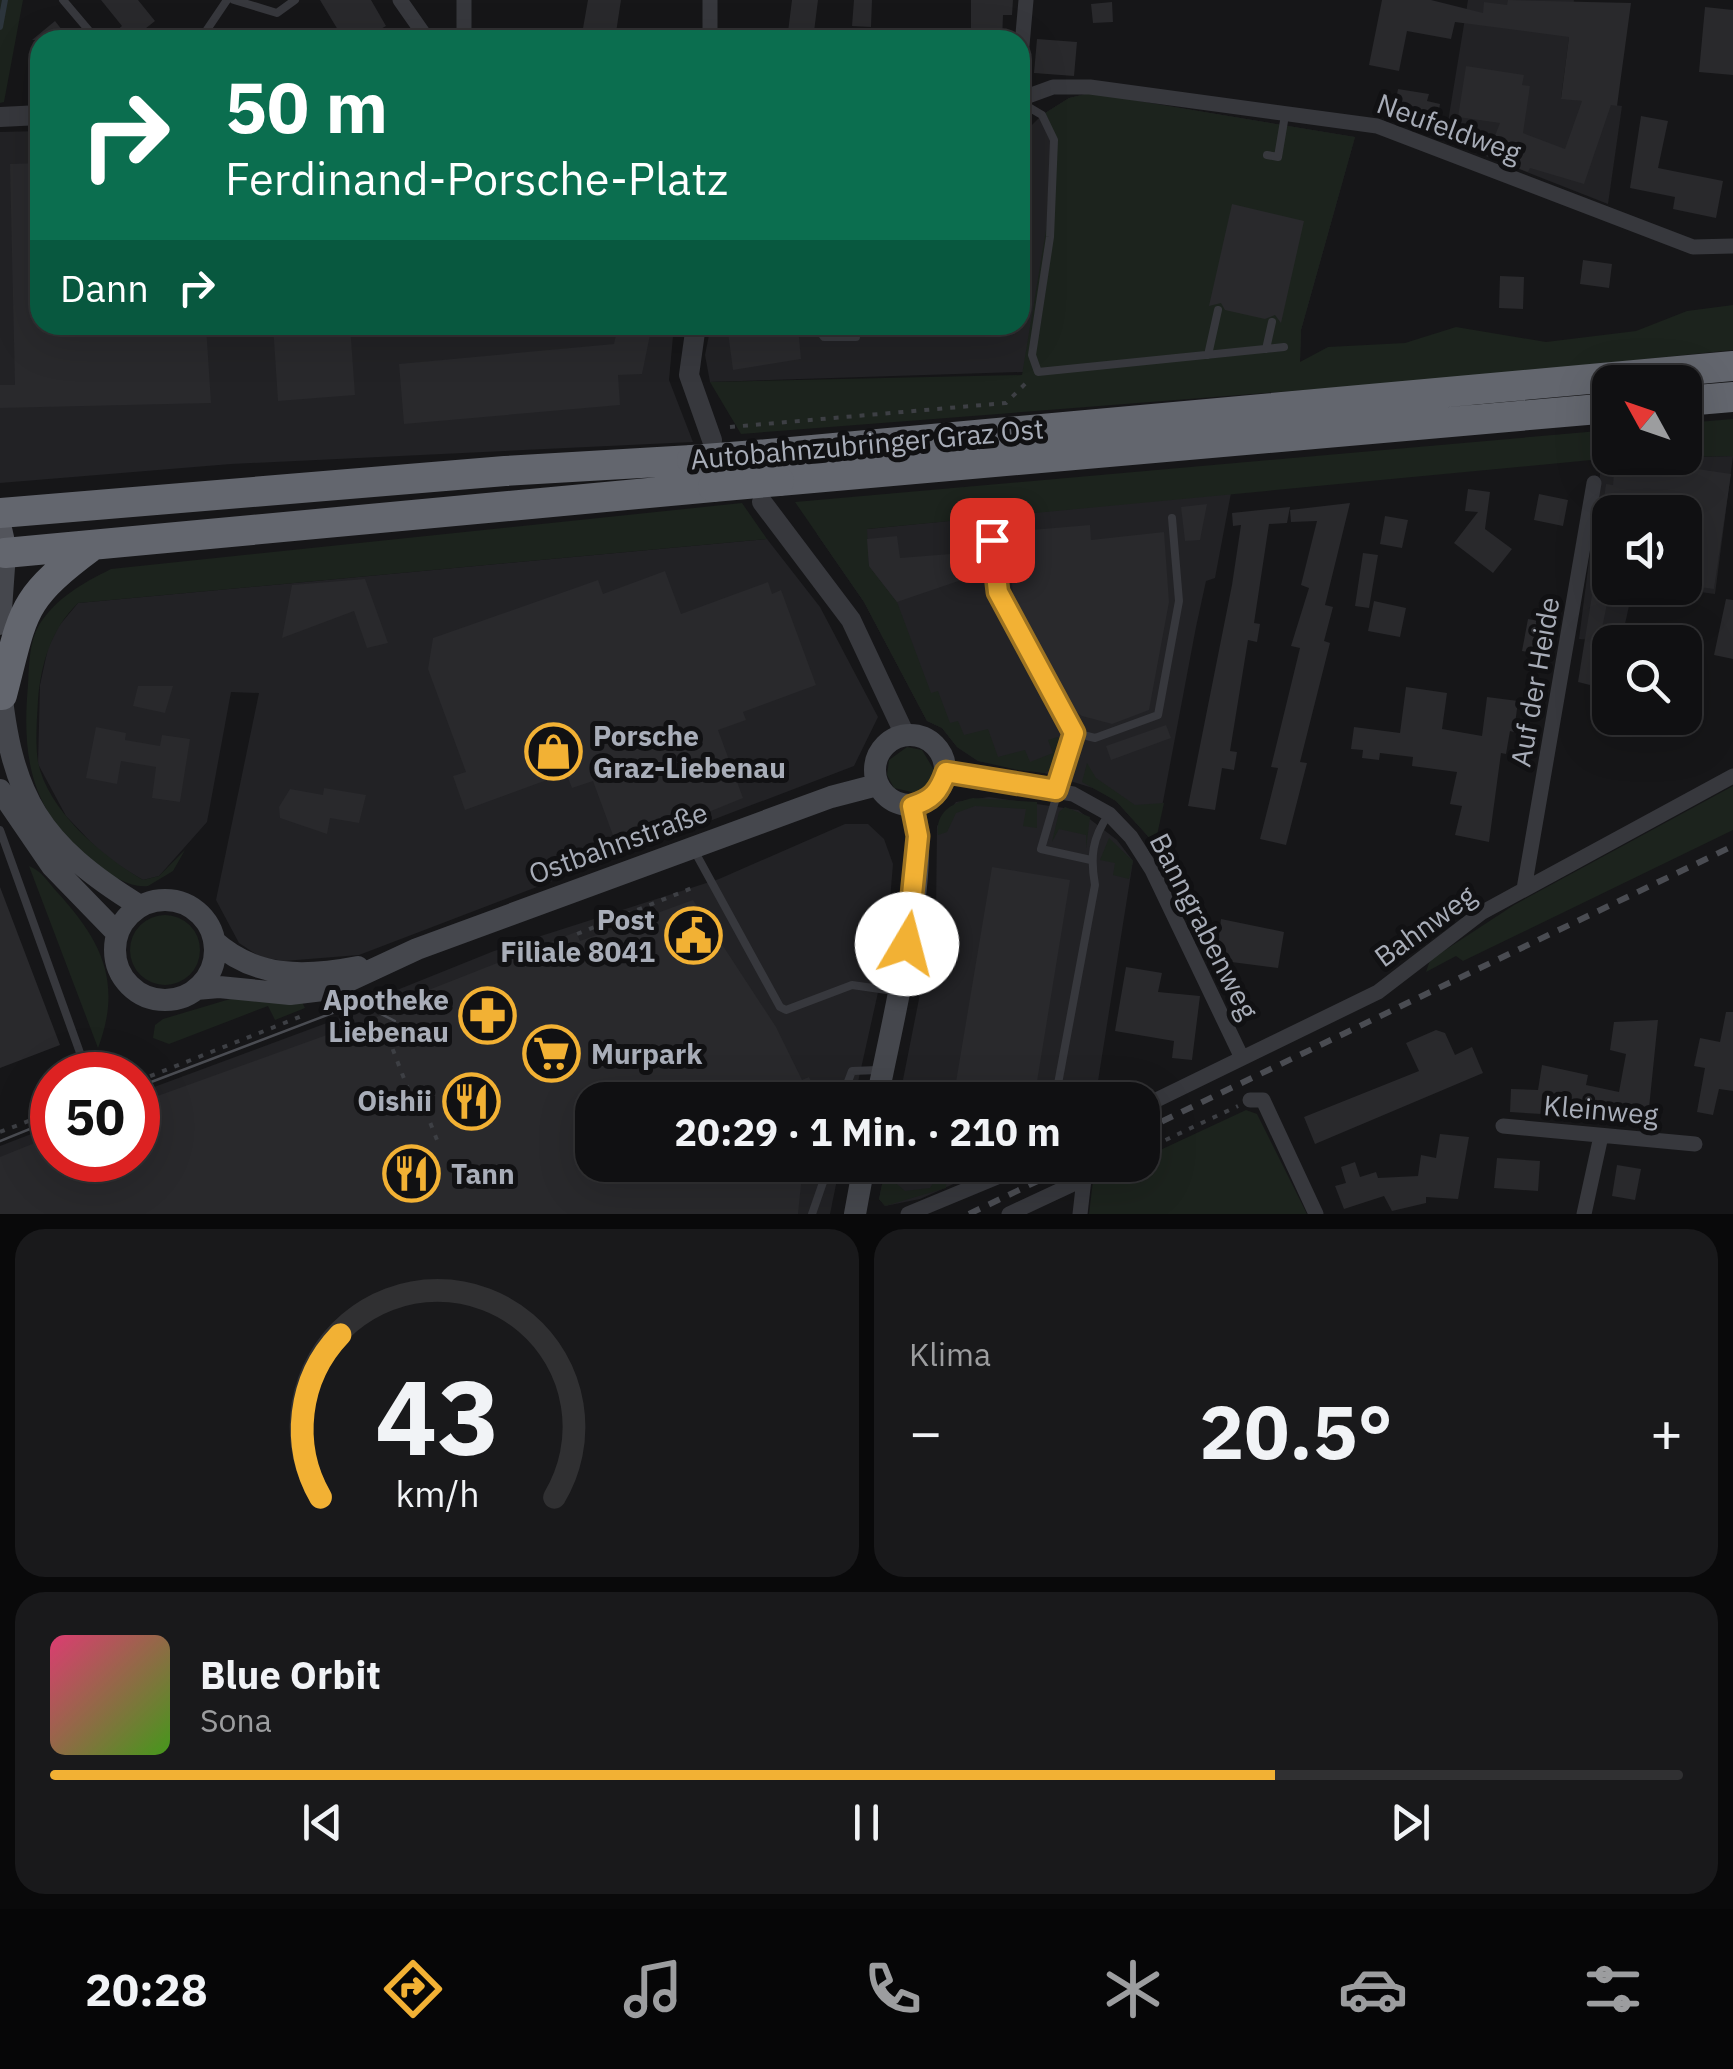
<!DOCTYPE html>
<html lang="de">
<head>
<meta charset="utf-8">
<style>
	:root { --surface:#101012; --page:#19191b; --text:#f1f3f6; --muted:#9c9d9f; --line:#303032; --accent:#f2b134 }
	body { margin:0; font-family:"IBM Plex Sans",sans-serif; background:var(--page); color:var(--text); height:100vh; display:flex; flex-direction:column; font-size:38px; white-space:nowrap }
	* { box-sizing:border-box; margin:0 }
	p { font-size:32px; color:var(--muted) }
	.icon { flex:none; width:55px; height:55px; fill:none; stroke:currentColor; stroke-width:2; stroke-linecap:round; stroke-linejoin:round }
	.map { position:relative; height:1214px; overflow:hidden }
	.panel { display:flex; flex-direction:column; gap:15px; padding:15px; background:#09090a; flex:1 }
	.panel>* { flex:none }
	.guide { position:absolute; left:30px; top:30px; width:1000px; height:305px; border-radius:30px; box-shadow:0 10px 40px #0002,0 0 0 2px var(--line); background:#0b6e4f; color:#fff; overflow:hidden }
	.needle { width:65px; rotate:310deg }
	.controls { position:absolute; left:1592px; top:365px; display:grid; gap:20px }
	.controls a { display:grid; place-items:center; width:110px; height:110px; border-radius:20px; background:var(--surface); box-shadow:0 10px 40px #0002,0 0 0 2px var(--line); font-size:50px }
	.speed { position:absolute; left:30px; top:1052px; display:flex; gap:20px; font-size:50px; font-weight:700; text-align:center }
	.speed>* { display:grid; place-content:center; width:130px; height:130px; border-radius:50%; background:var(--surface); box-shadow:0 10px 40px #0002,0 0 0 2px var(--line); line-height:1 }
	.speed .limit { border:15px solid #d22; background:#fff; color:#111 }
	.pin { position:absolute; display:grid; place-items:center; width:85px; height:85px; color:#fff; margin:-42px; border-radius:20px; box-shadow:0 5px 15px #0006 }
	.me { position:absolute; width:110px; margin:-55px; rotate:8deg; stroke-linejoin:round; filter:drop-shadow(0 0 8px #0008) }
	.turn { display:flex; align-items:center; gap:35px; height:210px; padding:0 30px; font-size:45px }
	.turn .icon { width:130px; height:130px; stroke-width:2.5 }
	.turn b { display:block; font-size:70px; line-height:85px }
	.then { display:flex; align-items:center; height:95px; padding:0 30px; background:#0003; gap:20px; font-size:38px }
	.big { font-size:75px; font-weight:700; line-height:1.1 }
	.panel .card { flex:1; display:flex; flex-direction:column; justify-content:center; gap:15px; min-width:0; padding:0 35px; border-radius:30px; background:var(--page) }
	.panel .dial { align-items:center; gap:0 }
	.dial svg { height:260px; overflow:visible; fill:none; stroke:var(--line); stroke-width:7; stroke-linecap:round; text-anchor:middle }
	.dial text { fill:var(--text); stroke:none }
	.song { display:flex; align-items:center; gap:30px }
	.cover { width:120px; height:120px; border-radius:15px; background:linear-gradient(135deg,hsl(340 70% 55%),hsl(100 70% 35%)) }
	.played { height:10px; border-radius:5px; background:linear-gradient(90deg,var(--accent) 75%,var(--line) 75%) }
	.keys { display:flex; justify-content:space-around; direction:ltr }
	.heat { display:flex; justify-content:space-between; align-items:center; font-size:55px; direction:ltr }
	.panel .tiles { flex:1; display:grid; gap:15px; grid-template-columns:1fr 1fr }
	.card:last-child { grid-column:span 2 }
	.trip { position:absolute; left:575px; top:1082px; width:585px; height:100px; border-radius:30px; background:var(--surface); box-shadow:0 10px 40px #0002,0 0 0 2px var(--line); font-weight:700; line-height:100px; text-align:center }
	.dock { display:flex; height:160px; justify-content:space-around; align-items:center; background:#060607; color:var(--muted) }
	.dock .icon { width:70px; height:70px }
	.dock .active { color:var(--accent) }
	.dock b { font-size:45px; color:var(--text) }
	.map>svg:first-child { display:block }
	.built { fill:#222225 }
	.green { fill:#1c231d }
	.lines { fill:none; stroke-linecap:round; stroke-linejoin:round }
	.stream { stroke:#2c353c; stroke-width:6 }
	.building { fill:#29292c }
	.path { stroke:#3d3f44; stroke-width:4; stroke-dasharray:5 8; stroke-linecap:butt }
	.service { stroke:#37383d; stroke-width:8 }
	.minor { stroke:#37383d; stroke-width:15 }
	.tertiary { stroke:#37383d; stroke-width:20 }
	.secondary { stroke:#45474d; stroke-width:22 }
	.primary { stroke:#53555c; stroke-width:25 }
	.motorway { stroke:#63666e; stroke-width:30 }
	.tram { stroke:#4a4c52; stroke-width:2.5 }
	.rail { stroke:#4a4c52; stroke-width:6; stroke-dasharray:12 10; stroke-linecap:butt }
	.motorway-bridge { stroke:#63666e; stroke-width:30 }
	.route-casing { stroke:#9d7322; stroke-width:25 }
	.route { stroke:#f2b134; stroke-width:18 }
	.labels { text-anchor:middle; stroke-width:10; stroke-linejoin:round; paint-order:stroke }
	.street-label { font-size:28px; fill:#a8adb8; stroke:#111113 }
	.poi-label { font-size:28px; font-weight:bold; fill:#a8adb8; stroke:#111113; text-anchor:start }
</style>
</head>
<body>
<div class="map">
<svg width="1733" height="1214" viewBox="0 0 1733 1214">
	<rect width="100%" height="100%" fill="#161618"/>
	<path class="built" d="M1468,0H1574L1561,98L1622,106L1608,204L1445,140Z
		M1090,93L1355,137L1301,330L1300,363L710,382L705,355L711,325H1020V137L1042,115L1069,98Z
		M40,131V325H674L669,380L693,442L231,464L0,483V132Z
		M1733,456L1715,594L1670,588H1685V512H1610V588H1633L1621,642L1579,639L1602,459Z
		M1231,493L1215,578L1206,581L1196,627L1155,844L1116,801L1096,789L1044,773L978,761L957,747L942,728L927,721L864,602L817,534Z
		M767,539L820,607L878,717L854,766L359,955L284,961L260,957L239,943L216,900L259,693L231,692L207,822L159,876L143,880L106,858L66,816L38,764L40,685L48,648L58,627L78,603Z
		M989,797L1078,810L1117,840L1133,861L1095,1100H899L936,913L937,826L956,802Z
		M845,824H868L884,839L893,864L885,961L854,1100H592V1165H840L830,1214H0V1146L52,1126V1160H138V1093L386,1001L392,992L494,951L719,879Z
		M886,1165H996L920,1199L885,1206L879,1199Z"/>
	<path class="green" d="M0,0H23L4,102L0,103Z
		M1090,93L1355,137L1301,330L1300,362L1328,347L1405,343L1456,327L1546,342L1636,331L1687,311L1733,305V350L1484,376L741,434L710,382L1022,375L1051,200L1054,140L1042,115L1069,98Z
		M1733,419V456L1685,457V423Z
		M1610,430V458H1667L1602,459L867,529L869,566L897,602L931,693L938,691L950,723L958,721L964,735L988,729L998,757L1025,750L1030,762L1053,753L1048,740L1058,737L1064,745L1056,767L1044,773L1018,770L978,761L957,747L942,728L927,721L864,602L795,502Z
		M742,503L767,539L78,603C51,629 41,664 38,700C37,719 35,743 38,762C48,811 102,856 143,880L159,876L185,850L173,871L148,886C130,888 114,877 100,867C33,817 21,764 28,685C29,666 29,642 39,625C56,598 83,583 111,569Z
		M907,747L922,750L934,770L929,785L916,793L894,788L887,775L889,760Z
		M1087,763L1096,778L1135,805L1164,803L1155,844L1116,801L1082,782Z
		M1733,786V830L1463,961L1456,956L1426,972L1430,960L1514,905Z
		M973,798L1037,802V828L1023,826L1026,809L975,806L956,813L947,832L938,835C935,812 953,802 973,798Z
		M1065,807L1090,817L1086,848V835L1059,829L1052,842L1059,812Z
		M1109,838L1133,861L1129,879L1113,875L1115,863L1100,860Z
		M29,866C42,871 48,882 57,892C101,940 123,982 98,1048Z
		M130 950a35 35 0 1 1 70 0a35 35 0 1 1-70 0Z
		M230,999L302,1002L305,1008L275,1020L268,1006L169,1044L153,1038L155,1025L163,1019Z
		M1246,1110L1257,1114L1307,1214H1089L1093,1181L1128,1165H1142L1143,1158Z
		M886,1165L891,1179L905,1191L930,1188L940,1172L947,1174L946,1188L885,1206L879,1199Z"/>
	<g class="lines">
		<path class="stream" d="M0,27L5,0"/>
	</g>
	<path class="building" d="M101,0H138L155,21L131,40H105L122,26Z
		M320,0H371L386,26L379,30L385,40H344Z
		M588,0H621L615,39L582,34Z
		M792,0H818L813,40H787Z
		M854,0H872L871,27L852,26Z
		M971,0H1013L1012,15H1003L1002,40H971Z
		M1382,0H1431L1483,13L1484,2L1507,5L1508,0L1631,3L1617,106L1611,105L1584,184L1530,168L1528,172L1487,156L1500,123L1458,117L1466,66L1524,75L1522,85L1530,86L1523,133L1565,149L1582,101L1561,99L1569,37L1455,22L1451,39L1407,31L1399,71L1369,65Z
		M1112,2L1113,22L1093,23L1091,4Z
		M1705,7L1733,10V75L1699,72Z
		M55,21L70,40H32Z
		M1037,39L1077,42L1074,76L1034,73Z
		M1398,89L1429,94L1427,101L1440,104L1435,133L1392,120Z
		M1641,116L1668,121L1658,168L1723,181L1716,218L1673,209L1675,197L1630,188Z
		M40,163V325H206L211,403L0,408V385H15L10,164Z
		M1232,204L1304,221L1281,323L1275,315L1265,319L1225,310L1221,303L1209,306Z
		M1583,260L1612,264L1609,288L1580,284Z
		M1500,276L1524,277L1523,309L1499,308Z
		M273,325H350L355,395L278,401Z
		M618,325H652L642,374L618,375L620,405L404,424L399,364L614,344Z
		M727,325L798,327L801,359L733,370Z
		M1644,461L1731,474L1714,589L1685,585V512H1602L1606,484L1613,485L1614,472H1642Z
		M1468,489L1490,492L1485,529L1512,549L1493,573L1454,543L1478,512L1465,511Z
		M1539,494L1568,500L1563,526L1534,520Z
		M1350,503L1325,605L1333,607L1324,641L1330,643L1300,762L1307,763L1286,845L1260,839L1278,768L1271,767L1300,648L1291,646L1309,588L1301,585L1317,521L1291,522L1290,510Z
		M1207,504L1200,540L1185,541L1181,507Z
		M1290,507L1287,523L1269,524L1254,623L1260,624L1257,642L1248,640L1230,751L1237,752L1234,770L1222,768L1215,810L1188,806L1232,585L1241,525L1233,526L1232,513Z
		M1385,516L1408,520L1402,548L1380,544Z
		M1090,525L1091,540L1164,532L1169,602L1149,710L1112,724L1082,716L1071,708L1014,605L1007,532Z
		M1602,533L1610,534V590L1602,628L1610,629V690L1578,682Z
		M897,536L900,558L963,553L976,575L897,602L869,566L867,539Z
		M1363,553L1378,555L1369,608L1355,606Z
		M665,571L681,614L768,582L772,594L781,590L816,685L743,712L746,720L718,730L743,798L618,849L593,781L572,788L566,773L465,810L453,776L466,772L428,669L433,638L598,580L603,594Z
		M365,579L388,643L367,648L354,611L282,638L292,585Z
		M1726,599L1733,600V659L1714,655Z
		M1374,601L1406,608L1400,637L1368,631Z
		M1528,619L1556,624L1550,656L1522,651Z
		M138,686H173L165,713L133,706Z
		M1406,687L1447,693L1442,729L1482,736L1487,697L1518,701L1514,732L1510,731L1506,754L1501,753L1489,842L1455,835L1462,806L1450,804L1457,772L1412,766L1413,757L1380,753L1379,760L1362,758L1363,750L1351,749L1354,727L1400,733Z
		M1166,725L1171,738L1111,760L1106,746Z
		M96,727L126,733L125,740L160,746L162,735L190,739L180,802L152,798L156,767L121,761L117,784L86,778Z
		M324,788L366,795L359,823L330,818L327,834L280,818L279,807L290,789L323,795Z
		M992,867L1070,880L1034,1100H953Z
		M0,887L60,1045L0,1068Z
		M693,900L776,1027L802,1080L809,1077L820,1100H592V1165H803L798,1214H0V1157L52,1136V1160H138V1103L396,1010L393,1004L576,932L580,941Z
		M1221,919L1284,932L1278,968L1216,960Z
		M1126,967L1162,973L1158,992L1200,996L1192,1060L1172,1058L1174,1041L1115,1031Z
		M1726,1012H1733V1091L1719,1089L1713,1115L1697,1112L1705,1068L1694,1066L1700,1038L1720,1042Z
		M1658,1020L1649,1108L1598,1102L1593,1121L1543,1110L1542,1114L1510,1112L1511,1089L1538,1090L1542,1065L1588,1075L1586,1085L1619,1092L1626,1054L1610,1050L1614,1022Z
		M1436,1030L1445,1033L1455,1055L1472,1047L1483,1073L1315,1144L1304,1117L1419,1071L1406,1043Z
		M1440,1134L1469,1137L1458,1199L1426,1197V1203L1392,1211L1384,1196L1344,1209L1335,1186L1346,1183L1341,1167L1355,1162L1360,1177L1376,1172L1378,1178L1418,1176L1421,1155L1436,1158Z
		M1497,1158L1540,1161L1538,1191L1494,1188Z
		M1617,1165L1641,1169L1635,1200L1612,1196Z"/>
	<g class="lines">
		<path class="path" d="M730,427L1006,403L1029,380
			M577,934L697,886
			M560,941L562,948
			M360,1000L400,1001
			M388,1037L418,1115L426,1112L439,1145
			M382,1040L399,1031
			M596,1067L625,1044
			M138,1081L307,1014
			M0,1132L52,1112
			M1142,1151L1238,1106
			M1097,1172L1113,1165"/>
		<path class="service" d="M63,0L97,40
			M234,0L277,13L295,0
			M200,40L227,0
			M1020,102L1042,115L1054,140L1050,237L1032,355L1038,372L1284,347
			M1267,155L1278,157L1285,115
			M815,325L824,337H856
			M1266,349L1272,322
			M1208,355L1218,310
			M993,540L998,591L1075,733L1041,849L1091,860
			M1075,733L1095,738L1158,715L1179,601L1172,518
			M0,830L88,1075
			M695,852L780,1007L786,1010L852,985L894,991
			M841,1100L852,1071L878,1070
			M1055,1100L1095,885C1090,857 1092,838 1109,814
			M812,1214L829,1165"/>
		<path class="minor" d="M400,0L428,40
			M464,40V0
			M710,40V0
			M1020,68L1026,0
			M1020,99L1053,87H1090L1377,126L1693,247L1733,246
			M945,772L1073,794L1109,814L1131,837L1152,870L1242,1058
			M1524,889L1594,483
			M1250,1100H1263L1316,1214
			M1142,1107L1378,992L1481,913L1733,776
			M1503,1126L1695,1144
			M908,1214L1026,1165
			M1009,1214L1084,1179
			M1080,1214L1084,1179
			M1584,1214L1601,1136"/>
		<path class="tertiary" d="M0,117L40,115
			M696,325L689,375L712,440
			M762,502L851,620L905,735"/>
		<path class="secondary" d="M0,624L5,553
			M0,681C11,797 39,844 140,906
			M875 770a35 35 0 1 1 70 0a35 35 0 1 1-70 0Z
			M0,790L52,866L117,933
			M115 950a50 50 0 1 1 100 0a50 50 0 1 1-100 0Z
			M214,941C256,979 306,977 358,967
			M196,989L219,987L290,994L331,989L417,949L831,797L877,785
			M877,1100C888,1040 935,855 912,806
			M855,1214L864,1165"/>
		<path class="primary" d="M0,531L5,553L0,554"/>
		<path class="motorway" d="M1685,401L1733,397
			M756,455L1733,366
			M779,481L1610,408
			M0,513L505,471L692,460
			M5,553L713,487
			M2,695C24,611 19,600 92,546"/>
		<path class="tram" d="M138,1087L343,1009L369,1008L395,1021
			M0,1141L52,1120"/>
		<path class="rail" d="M1142,1131L1733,846
			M969,1214L1071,1165"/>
		<path class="motorway-bridge" d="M692,460L756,455
			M713,487L779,481"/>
	</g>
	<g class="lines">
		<defs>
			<path id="route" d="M907,944L918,836L912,806C932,800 939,792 946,772L1056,790L1074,733L998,592L992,540"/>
		</defs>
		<use href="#route" class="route-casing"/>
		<use href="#route" class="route"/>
	</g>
	<defs>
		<symbol id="shop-ring" viewBox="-11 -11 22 22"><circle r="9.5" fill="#111113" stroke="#f2b134" stroke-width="1.5"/><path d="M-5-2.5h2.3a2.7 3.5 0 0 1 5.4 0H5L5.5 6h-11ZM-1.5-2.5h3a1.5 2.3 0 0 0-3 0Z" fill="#f2b134"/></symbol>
		<symbol id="civic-ring" viewBox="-11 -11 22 22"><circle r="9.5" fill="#111113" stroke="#f2b134" stroke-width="1.5"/><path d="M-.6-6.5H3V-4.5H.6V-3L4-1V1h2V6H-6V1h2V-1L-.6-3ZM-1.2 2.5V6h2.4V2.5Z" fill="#f2b134"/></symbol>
		<symbol id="pharmacy-ring" viewBox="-11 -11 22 22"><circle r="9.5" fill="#111113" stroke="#f2b134" stroke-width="1.5"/><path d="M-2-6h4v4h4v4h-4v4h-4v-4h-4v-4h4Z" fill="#f2b134"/></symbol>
		<symbol id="supermarket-ring" viewBox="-11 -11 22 22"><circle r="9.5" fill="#111113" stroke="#f2b134" stroke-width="1.5"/><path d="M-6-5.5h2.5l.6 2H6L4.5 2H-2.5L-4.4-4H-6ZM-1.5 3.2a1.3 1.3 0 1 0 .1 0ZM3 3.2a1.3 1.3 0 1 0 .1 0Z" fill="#f2b134"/></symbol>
		<symbol id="restaurant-ring" viewBox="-11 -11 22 22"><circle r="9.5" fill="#111113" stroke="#f2b134" stroke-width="1.5"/><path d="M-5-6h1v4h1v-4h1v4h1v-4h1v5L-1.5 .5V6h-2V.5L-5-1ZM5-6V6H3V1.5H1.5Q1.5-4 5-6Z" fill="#f2b134"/></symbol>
	</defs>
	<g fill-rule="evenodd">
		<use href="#shop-ring" x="522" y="720" width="63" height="63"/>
		<use href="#civic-ring" x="662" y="904" width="63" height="63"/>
		<use href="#pharmacy-ring" x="456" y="984" width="63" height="63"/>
		<use href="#supermarket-ring" x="520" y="1022" width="63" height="63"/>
		<use href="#restaurant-ring" x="440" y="1070" width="63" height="63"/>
		<use href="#restaurant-ring" x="380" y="1142" width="63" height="63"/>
	</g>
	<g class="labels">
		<g class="street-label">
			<text transform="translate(1449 128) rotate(20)" y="10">Neufeldweg</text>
			<text transform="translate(867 444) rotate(-5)" y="10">Autobahnzubringer Graz Ost</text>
			<text transform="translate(1535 682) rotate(-80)" y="10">Auf der Heide</text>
			<text transform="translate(618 843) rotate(-20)" y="10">Ostbahnstraße</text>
			<text transform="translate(1204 926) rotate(63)" y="10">Banngrabenweg</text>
			<text transform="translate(1425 926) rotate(-36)" y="10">Bahnweg</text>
			<text transform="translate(1601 1110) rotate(5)" y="10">Kleinweg</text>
		</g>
		<g class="poi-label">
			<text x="593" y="746">Porsche<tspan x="593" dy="32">Graz-Liebenau</tspan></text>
			<text x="655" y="930" text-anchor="end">Post<tspan x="655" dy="32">Filiale 8041</tspan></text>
			<text x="449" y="1010" text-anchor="end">Apotheke<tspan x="449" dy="32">Liebenau</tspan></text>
			<text x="591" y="1064">Murpark</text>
			<text x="432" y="1111" text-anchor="end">Oishii</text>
			<text x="451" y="1184">Tann</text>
		</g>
	</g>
</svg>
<div class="controls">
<a><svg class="needle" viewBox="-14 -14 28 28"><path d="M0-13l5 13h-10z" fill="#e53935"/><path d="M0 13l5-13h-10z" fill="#9c9d9f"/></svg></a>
<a><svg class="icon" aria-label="sound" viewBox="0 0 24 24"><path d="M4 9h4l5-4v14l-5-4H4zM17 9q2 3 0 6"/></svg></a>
<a><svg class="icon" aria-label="search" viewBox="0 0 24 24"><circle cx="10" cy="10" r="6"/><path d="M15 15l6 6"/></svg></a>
</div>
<div class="speed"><div class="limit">50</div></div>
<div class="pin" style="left:992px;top:540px;background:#d93025"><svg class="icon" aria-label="arrive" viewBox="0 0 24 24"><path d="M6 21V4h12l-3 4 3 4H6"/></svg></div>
<svg class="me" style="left:907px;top:944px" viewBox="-20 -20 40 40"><circle r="19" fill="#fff"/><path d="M0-13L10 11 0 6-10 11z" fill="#f2b134"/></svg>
<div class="trip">20:29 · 1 Min. · 210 m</div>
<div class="guide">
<div class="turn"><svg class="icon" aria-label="right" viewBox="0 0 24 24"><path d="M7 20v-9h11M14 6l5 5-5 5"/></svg><div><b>50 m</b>Ferdinand-Porsche-Platz</div></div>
<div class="then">Dann<svg class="icon" aria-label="right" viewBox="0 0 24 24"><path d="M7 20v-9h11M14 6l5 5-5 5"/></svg></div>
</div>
</div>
<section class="panel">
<div class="tiles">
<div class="card dial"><svg viewBox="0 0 100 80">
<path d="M14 69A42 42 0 1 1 86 69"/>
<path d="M14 69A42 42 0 0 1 20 19" stroke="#f2b134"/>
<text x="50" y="56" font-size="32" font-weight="700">43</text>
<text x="50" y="72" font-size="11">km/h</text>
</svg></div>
<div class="card"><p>Klima</p>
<div class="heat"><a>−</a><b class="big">20.5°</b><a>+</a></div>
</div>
<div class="card">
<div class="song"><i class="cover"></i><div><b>Blue Orbit</b><p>Sona</p></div></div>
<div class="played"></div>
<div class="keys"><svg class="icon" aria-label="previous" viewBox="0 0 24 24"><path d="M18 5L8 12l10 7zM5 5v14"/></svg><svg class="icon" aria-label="pause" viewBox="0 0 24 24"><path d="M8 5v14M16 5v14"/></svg><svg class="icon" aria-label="next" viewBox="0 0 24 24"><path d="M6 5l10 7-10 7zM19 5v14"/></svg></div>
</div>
</div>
</section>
<nav class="dock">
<b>20:28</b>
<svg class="icon active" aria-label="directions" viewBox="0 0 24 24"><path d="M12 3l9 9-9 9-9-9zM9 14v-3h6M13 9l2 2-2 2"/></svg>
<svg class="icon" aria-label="music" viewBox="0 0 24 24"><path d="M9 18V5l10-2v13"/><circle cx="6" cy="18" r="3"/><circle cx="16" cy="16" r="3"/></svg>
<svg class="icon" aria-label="phone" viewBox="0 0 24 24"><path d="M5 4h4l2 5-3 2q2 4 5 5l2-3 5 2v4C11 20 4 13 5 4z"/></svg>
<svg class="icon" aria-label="climate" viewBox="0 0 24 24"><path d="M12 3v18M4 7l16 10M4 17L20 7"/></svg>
<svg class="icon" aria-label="car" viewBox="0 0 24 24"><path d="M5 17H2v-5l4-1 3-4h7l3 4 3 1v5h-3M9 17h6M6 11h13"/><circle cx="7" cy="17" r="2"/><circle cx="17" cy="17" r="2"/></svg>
<svg class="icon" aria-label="filters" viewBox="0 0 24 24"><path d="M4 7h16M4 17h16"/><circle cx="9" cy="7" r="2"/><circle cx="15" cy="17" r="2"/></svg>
</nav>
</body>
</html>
